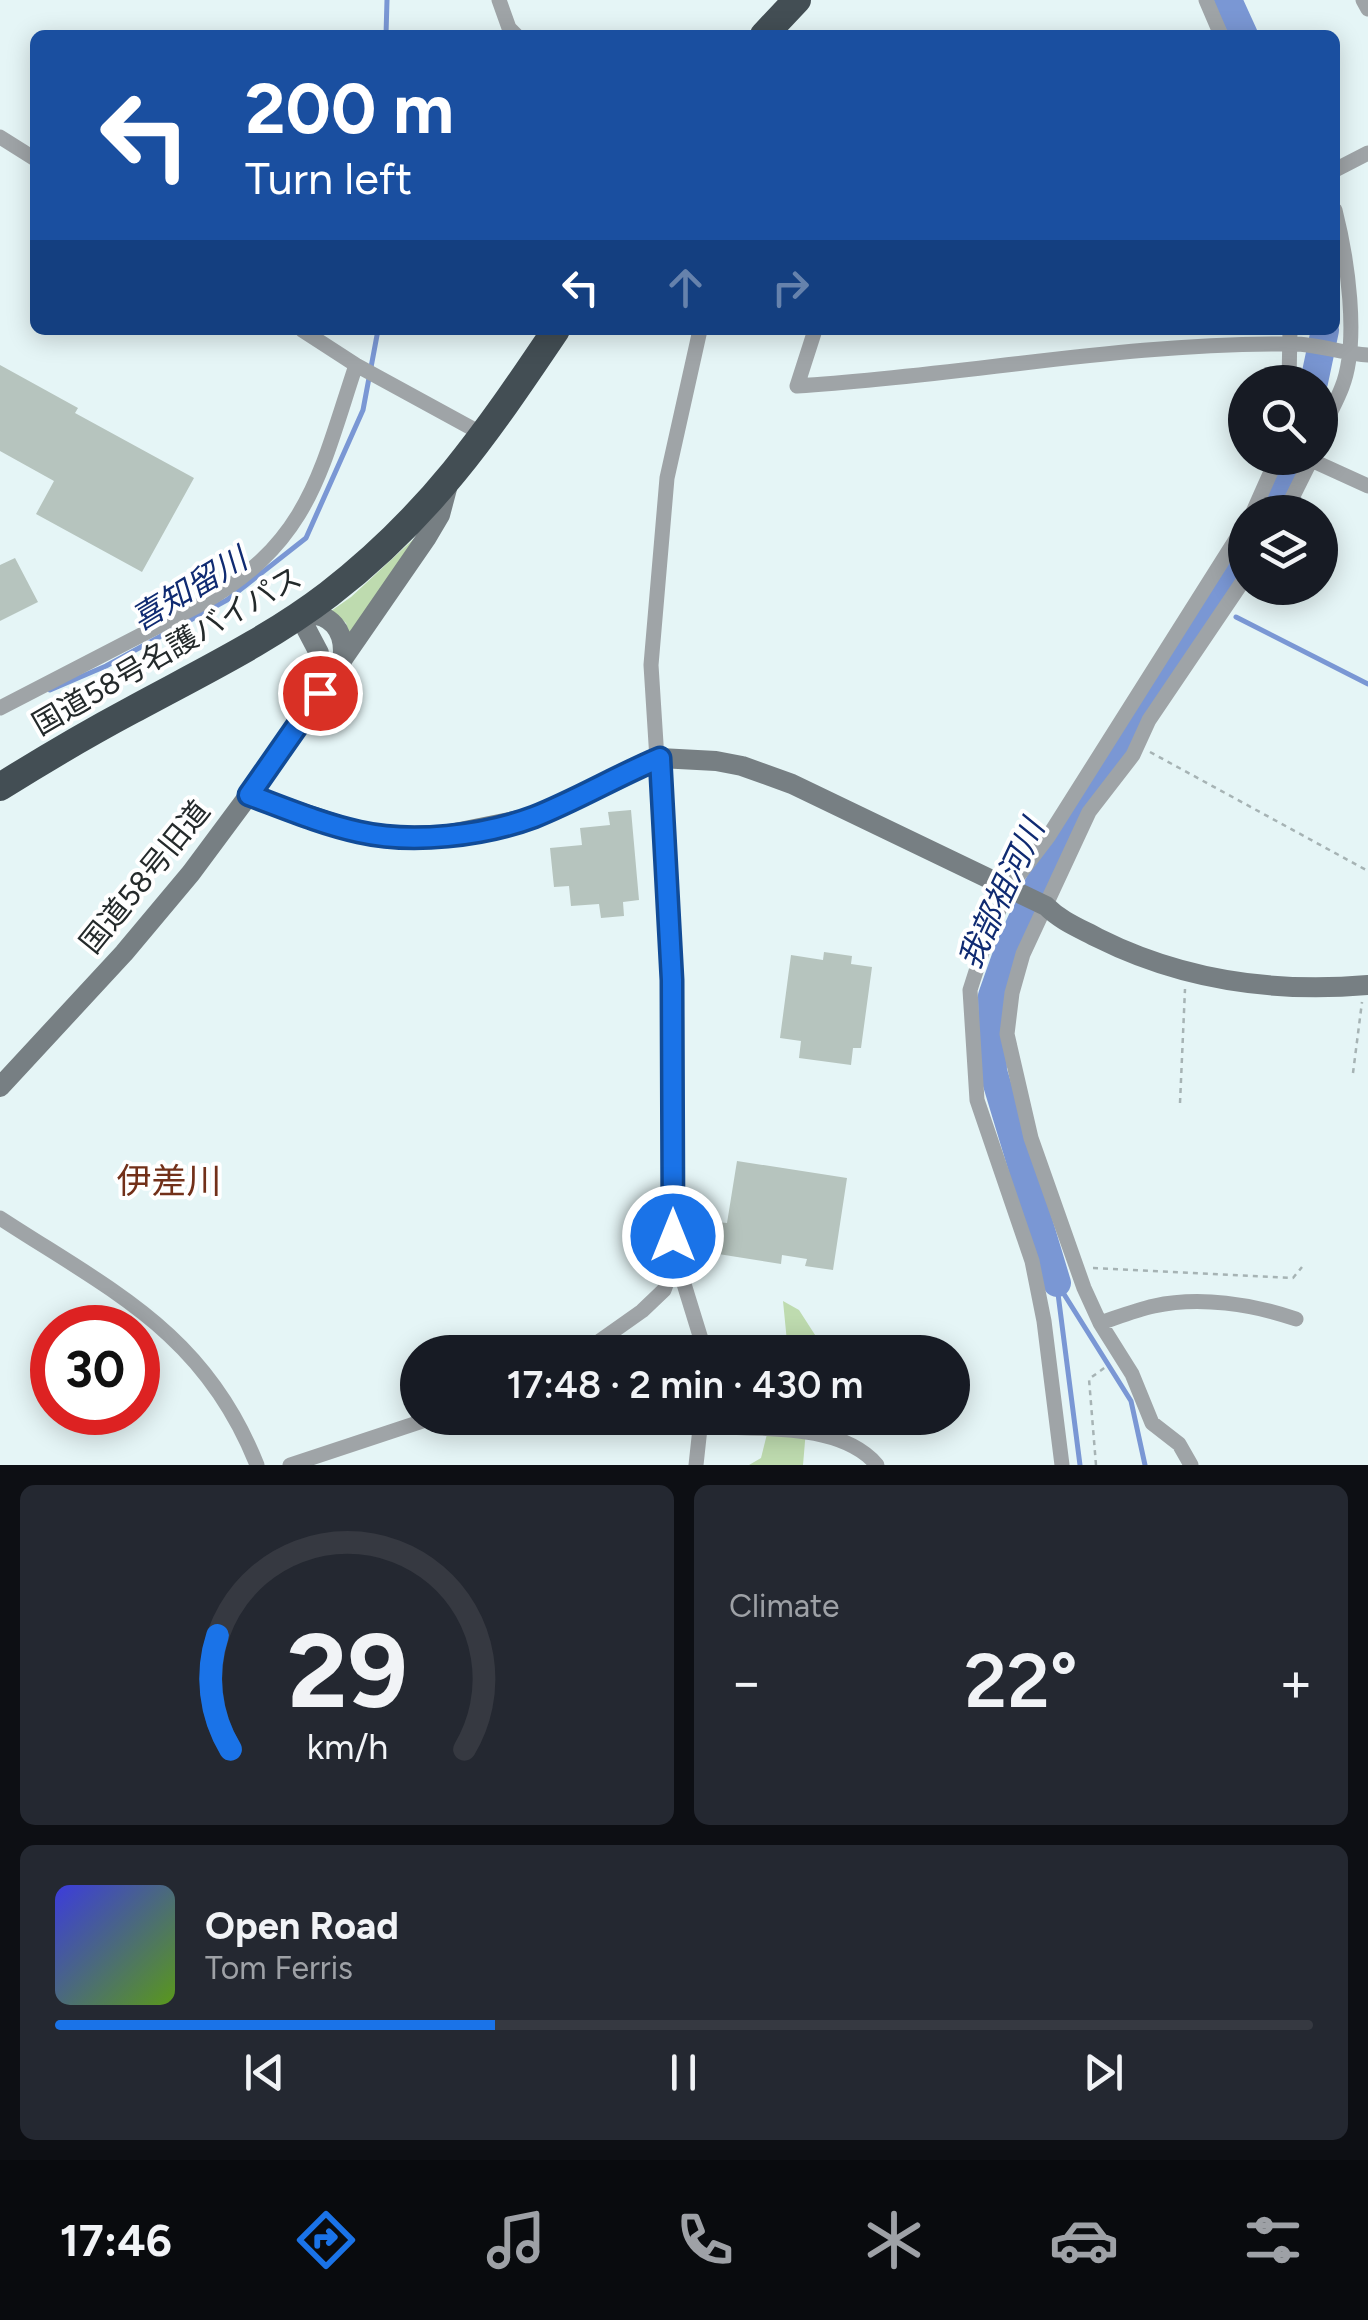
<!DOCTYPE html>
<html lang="en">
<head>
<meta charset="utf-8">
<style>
	:root { --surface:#171b24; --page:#242831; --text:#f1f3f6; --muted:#9ea1a6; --line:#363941; --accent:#1a73e8 }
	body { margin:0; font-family:Figtree,"Noto Sans JP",sans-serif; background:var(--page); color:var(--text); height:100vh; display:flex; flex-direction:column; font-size:38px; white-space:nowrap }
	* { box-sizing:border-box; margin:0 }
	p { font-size:32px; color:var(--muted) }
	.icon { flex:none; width:55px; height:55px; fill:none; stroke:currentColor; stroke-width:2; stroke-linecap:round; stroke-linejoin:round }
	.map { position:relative; height:1465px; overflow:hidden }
	.side { display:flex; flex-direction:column; gap:20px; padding:20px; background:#0d0f14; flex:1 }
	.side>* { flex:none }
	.top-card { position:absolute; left:30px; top:30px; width:1310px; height:305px; border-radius:15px; box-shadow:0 5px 25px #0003; background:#1a4fa0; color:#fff; overflow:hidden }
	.fabs { position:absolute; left:1228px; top:365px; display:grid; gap:20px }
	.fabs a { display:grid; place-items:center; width:110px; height:110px; border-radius:50%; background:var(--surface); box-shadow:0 5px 25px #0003; font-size:50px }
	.speed { position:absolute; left:30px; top:1305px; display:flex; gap:20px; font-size:50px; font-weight:700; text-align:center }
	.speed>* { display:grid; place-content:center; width:130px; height:130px; border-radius:50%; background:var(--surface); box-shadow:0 5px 25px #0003; line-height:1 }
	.speed .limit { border:15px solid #d22; background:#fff; color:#111 }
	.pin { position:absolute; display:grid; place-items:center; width:85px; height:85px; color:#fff; margin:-42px; border:5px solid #fff; border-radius:50%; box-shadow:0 2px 10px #0007 }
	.me { position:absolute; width:110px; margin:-55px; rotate:0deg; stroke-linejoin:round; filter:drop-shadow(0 0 8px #0008) }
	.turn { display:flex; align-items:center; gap:35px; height:210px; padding:0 50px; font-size:45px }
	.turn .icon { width:130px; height:130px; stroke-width:2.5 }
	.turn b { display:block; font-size:70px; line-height:85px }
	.lanes { display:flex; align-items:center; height:95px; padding:0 50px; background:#0003; justify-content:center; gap:50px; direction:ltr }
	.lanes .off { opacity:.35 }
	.big { font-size:75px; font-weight:600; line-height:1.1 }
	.side .tile { flex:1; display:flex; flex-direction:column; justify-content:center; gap:15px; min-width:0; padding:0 35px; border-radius:15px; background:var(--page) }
	.side .dial { align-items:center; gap:0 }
	.dial svg { height:260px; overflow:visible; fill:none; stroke:var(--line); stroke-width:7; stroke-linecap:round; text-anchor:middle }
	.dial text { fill:var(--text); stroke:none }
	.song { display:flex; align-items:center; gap:30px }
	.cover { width:120px; height:120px; border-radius:15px; background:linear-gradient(135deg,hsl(240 70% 55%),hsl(90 70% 35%)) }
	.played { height:10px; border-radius:5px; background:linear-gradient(90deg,var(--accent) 35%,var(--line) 35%) }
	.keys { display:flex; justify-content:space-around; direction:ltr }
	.heat { display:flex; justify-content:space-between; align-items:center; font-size:55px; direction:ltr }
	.side .tiles { flex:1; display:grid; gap:20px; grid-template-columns:1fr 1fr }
	.tile:last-child { grid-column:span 2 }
	.trip { position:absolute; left:400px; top:1335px; width:570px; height:100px; border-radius:50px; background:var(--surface); box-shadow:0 5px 25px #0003; font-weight:600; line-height:100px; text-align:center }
	.menu { display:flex; height:160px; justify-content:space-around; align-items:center; background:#090b0e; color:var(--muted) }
	.menu .icon { width:70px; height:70px }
	.menu .selected { color:var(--accent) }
	.menu b { font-size:45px; color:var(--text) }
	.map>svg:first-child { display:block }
	.green { fill:#bedbaf }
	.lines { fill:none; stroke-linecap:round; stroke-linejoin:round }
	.stream { stroke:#7a97d4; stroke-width:5 }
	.river { stroke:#7a97d4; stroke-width:28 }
	.building { fill:#b6c4be }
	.path { stroke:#a6b3b4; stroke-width:2.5; stroke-dasharray:5 5; stroke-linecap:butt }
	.street { stroke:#9fa4a7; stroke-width:15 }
	.secondary { stroke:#777f83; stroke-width:20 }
	.highway { stroke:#434e54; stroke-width:28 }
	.route-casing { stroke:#114b97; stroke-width:25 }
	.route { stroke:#1a73e8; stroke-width:18 }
	.labels { text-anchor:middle; stroke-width:8; stroke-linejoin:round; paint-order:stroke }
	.street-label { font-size:30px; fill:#242a2b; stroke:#fff }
	.water-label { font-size:32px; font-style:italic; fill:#102b72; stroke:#fff }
	.quarter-label { font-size:35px; fill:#723019; stroke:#fff }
</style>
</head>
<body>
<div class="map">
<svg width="1368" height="1465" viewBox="0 0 1368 1465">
	<rect width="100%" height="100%" fill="#e5f5f6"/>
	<path class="green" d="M419,534L351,642L346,623L331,611L351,597Z
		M783,1301L799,1310L826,1352H788Z
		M771,1418H807L803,1465H749L761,1458Z"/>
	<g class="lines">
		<path class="stream" d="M386,35L387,0
			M1209,606H1210
			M1236,617L1368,684
			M50,690L106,666L227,600L306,538L363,410L378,330
			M1057,1283L1131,1401L1145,1465
			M1057,1286L1080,1465"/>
		<path class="river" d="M1228,0L1244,35
			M1314,382L1325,330
			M1268,512L1293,458
			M1057,1283L993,1071L992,996L1009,948L1035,891L1070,824L1245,549"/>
	</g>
	<path class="building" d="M0,365L78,408L75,413L194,478L142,572L36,514L54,481L0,451Z
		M15,558L38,602L0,621V565Z
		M631,810L639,900L623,902L624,916L601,918L599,904L571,906L569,886L554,887L550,848L582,845L580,828L610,825L608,812Z
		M824,952L852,956L851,964L872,967L861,1048H853L851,1065L799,1058L801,1041L780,1038L791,955L823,960Z
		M737,1161L847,1178L833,1270L805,1266L807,1259L782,1255L781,1264L712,1253L717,1222L727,1223Z"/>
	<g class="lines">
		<path class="path" d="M1150,752L1368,871
			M1353,1073L1362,1002
			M1180,1103L1185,989
			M1093,1268L1293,1278L1302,1267
			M1096,1465L1089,1379L1107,1366"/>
		<path class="street" d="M499,0L509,28L516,35
			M1206,0L1221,35
			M1363,0L1368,9
			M0,137L35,159
			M1335,170L1368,153
			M302,330L356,365L486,436
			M700,330L667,478L651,665L671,979L673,1236L676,1258L705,1352
			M815,330L797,386C963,376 1126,342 1293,344C1319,344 1344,354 1368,355
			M1289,382L1290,330
			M1320,436C1326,419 1336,403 1342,387C1360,341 1347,257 1335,210
			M1311,460L1368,486
			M1253,512L1277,458
			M1285,512L1312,458
			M0,708L203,603C310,541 320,473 356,365
			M0,1218C112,1291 205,1333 257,1465
			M1100,1323C1118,1317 1136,1310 1154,1306C1199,1296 1253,1304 1296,1319
			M584,1352L642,1311L664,1290L676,1258
			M701,1426C755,1430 840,1421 877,1465
			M290,1465L432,1418
			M696,1465L701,1419
			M1062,1465L1044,1321L1032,1261L977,1100L970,990L987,937L1009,888L1048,837L1245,525
			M1191,1465L1179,1444L1152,1423L1132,1374L1100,1323L1084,1288L1031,1138L1007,1034L1012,993L1023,954L1089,812L1133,755L1149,720L1245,578"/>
		<path class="secondary" d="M320,693L319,653L299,615C331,610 347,631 342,662
			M249,795L360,832L400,836L445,835L534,817L660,758L716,761L742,766L792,784L1046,906C1061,921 1079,928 1098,938C1182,980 1275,993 1368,985
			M0,1087L124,953L191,873L249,795L427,537L440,515L449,481"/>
		<path class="highway" d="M764,35L797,0
			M0,787C43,760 87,734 132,710C198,674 269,640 329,594C430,516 486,434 556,330"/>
	</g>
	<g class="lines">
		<defs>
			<path id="route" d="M320,693L249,795C284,808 322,824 359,832C412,844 483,836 534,817C577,800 617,776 660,758L672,980L673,1236"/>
		</defs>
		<use href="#route" class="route-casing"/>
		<use href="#route" class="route"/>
	</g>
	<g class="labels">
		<g class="street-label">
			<text transform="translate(167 651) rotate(-30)" y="10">国道58号名護バイパス</text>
			<text transform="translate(145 877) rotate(-51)" y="10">国道58号旧道</text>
		</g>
		<g class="water-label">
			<text transform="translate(189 589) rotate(-31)" y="11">喜知留川</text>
			<text transform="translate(1001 894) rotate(-65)" y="11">我部祖河川</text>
		</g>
		<g class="quarter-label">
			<text x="169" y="1193">伊差川</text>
		</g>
	</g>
</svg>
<div class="fabs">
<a><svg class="icon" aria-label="search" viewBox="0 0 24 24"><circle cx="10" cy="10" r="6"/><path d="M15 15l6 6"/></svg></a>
<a><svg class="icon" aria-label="layers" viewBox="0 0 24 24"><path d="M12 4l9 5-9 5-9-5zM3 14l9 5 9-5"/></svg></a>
</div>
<div class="speed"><div class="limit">30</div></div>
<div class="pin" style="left:320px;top:693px;background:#d93025"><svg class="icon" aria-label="arrive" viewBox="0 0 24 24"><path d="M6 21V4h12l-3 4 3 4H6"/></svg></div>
<svg class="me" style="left:673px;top:1236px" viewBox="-20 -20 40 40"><circle r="17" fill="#1a73e8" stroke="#fff" stroke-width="3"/><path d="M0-11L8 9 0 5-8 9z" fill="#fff"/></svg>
<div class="trip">17:48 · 2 min · 430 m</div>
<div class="top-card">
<div class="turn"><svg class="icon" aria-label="left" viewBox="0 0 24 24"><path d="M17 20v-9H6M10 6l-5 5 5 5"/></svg><div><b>200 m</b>Turn left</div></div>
<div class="lanes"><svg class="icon" aria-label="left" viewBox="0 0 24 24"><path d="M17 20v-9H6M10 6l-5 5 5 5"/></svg><svg class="icon off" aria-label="ahead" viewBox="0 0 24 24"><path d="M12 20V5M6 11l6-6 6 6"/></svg><svg class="icon off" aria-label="right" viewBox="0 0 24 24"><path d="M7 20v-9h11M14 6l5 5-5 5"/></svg></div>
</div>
</div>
<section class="side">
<div class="tiles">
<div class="tile dial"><svg viewBox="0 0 100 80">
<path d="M14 69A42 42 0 1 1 86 69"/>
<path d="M14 69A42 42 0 0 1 10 34" stroke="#1a73e8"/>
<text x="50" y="56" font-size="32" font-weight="700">29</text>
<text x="50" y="72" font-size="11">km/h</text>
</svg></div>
<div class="tile"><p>Climate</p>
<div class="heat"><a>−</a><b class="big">22°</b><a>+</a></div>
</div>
<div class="tile">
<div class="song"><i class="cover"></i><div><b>Open Road</b><p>Tom Ferris</p></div></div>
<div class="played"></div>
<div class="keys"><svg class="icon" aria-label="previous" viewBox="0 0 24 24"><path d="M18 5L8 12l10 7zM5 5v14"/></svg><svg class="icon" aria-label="pause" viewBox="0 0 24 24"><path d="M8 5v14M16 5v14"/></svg><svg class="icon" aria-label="next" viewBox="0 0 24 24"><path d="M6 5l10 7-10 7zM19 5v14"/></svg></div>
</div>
</div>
</section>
<nav class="menu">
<b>17:46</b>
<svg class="icon selected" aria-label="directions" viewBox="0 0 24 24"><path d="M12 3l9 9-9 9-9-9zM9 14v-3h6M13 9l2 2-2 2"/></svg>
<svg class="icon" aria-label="music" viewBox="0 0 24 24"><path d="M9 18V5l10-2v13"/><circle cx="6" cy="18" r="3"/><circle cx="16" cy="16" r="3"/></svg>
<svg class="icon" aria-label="phone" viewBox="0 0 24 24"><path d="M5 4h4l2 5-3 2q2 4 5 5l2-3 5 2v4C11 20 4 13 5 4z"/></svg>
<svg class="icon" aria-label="climate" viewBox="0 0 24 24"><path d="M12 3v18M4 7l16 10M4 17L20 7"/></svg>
<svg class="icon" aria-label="car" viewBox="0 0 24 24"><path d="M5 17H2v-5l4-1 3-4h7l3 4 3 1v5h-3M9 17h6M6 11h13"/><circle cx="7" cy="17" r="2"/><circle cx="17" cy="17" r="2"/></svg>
<svg class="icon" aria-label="filters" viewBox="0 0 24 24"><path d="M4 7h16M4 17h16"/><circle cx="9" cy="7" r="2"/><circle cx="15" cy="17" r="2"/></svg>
</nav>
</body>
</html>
